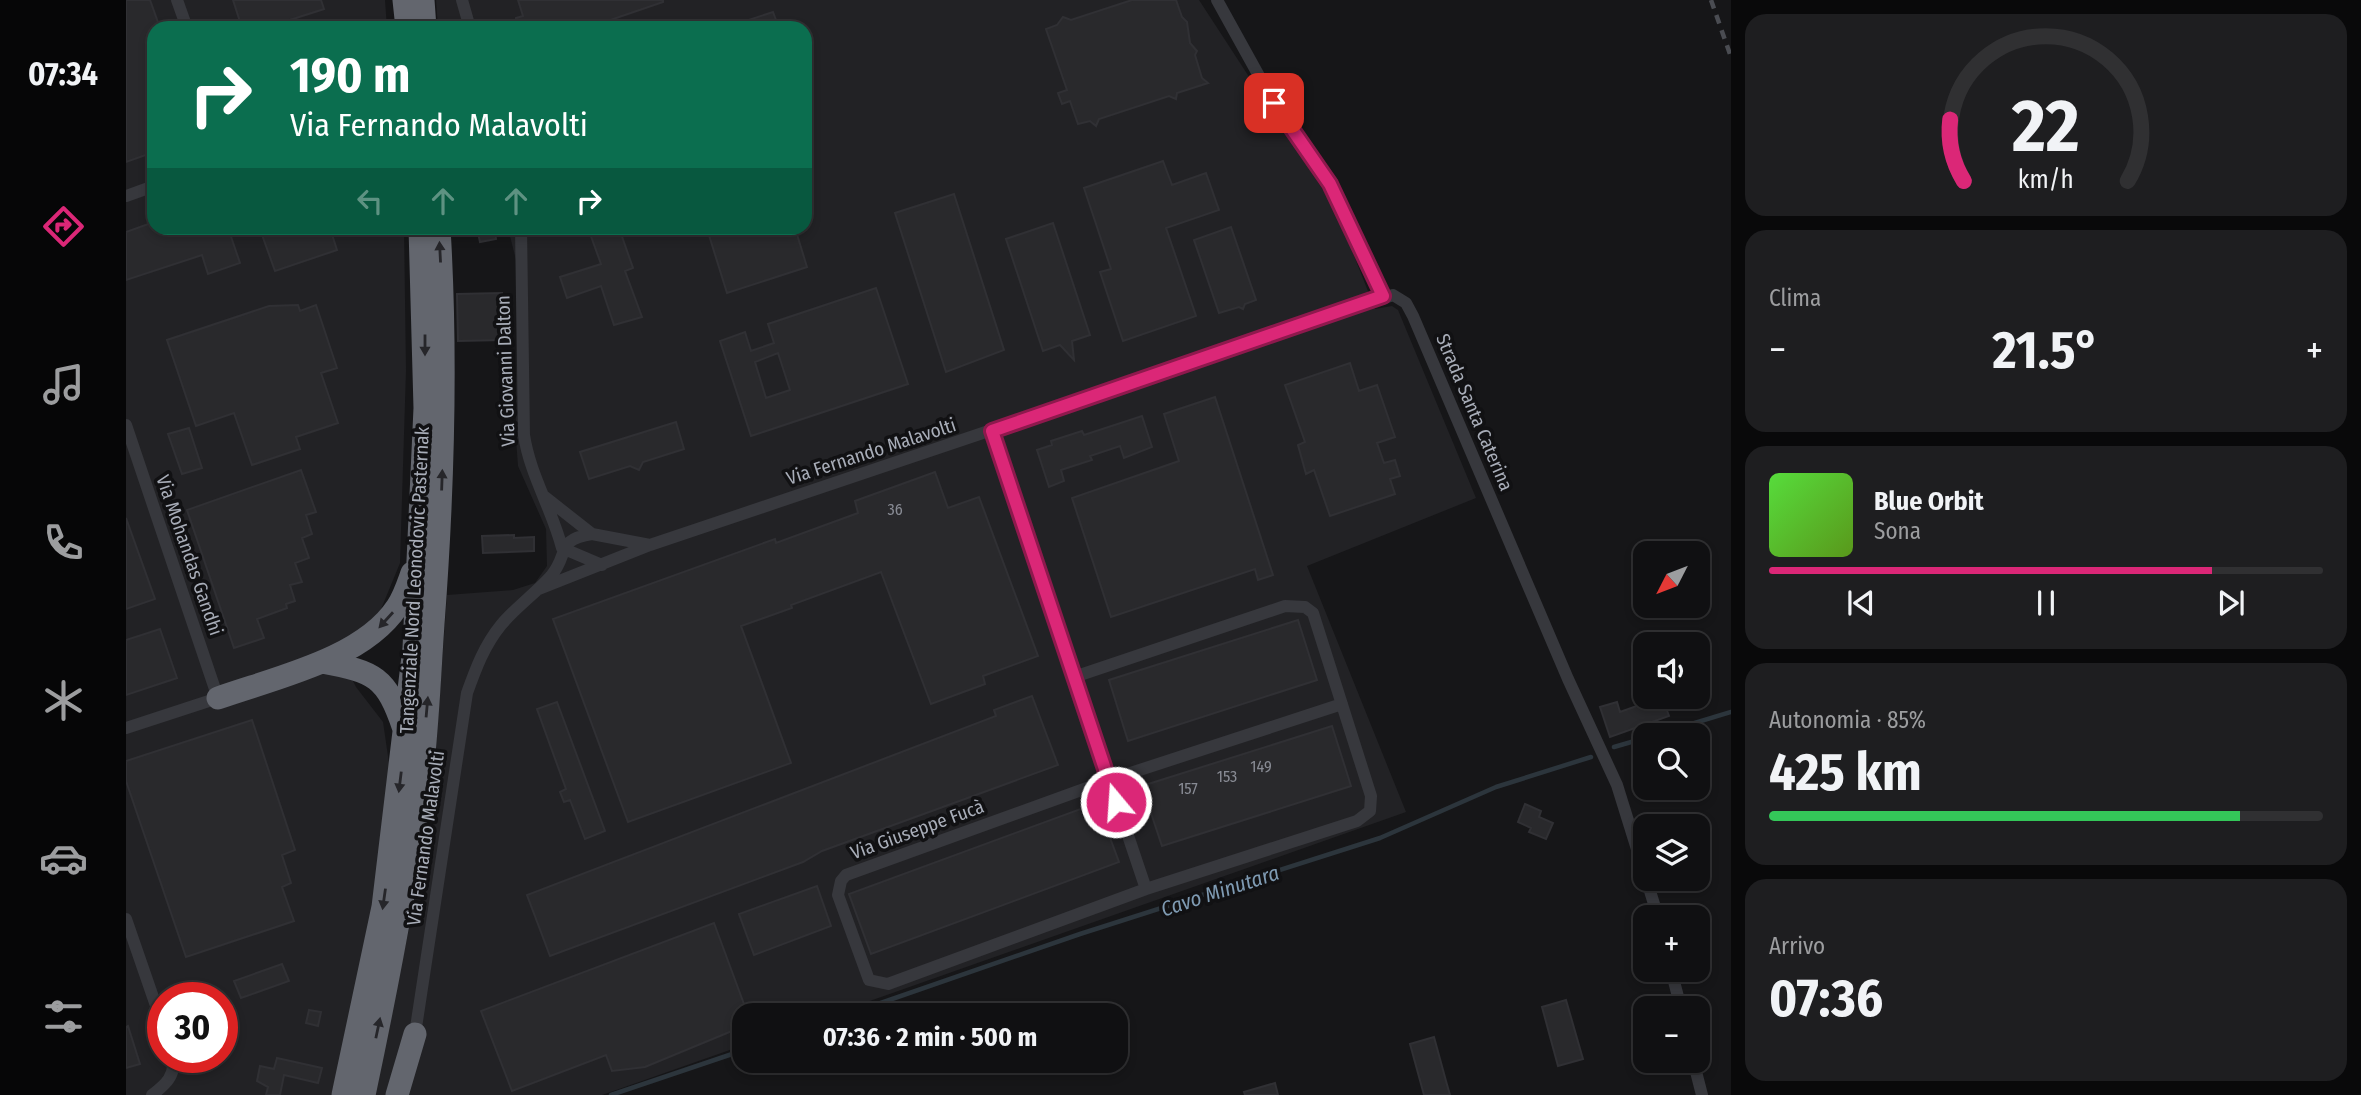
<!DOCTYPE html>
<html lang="it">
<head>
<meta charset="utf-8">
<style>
	:root { --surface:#101012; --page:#1e1e20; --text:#f1f3f6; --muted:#9c9d9f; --line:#303032; --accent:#db2777 }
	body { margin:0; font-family:"Fira Sans Condensed",sans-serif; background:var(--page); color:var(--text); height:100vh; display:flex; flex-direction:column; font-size:26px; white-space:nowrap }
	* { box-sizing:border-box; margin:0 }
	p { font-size:23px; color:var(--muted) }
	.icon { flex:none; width:38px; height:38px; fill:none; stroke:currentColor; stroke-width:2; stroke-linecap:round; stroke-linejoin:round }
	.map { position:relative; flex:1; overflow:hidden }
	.sheet { display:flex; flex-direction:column; gap:14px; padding:14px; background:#09090a; width:630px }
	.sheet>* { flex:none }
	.guide { position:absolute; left:21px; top:21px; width:665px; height:214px; border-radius:21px; box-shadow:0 4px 10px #0003,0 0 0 2px var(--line); background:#0b6e4f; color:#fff; overflow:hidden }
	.needle { width:46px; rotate:228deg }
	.controls { position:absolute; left:1507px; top:541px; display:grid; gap:14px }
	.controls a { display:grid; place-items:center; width:77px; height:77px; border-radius:14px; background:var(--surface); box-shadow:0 4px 10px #0003,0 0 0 2px var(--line); font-size:35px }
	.speed { position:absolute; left:21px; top:982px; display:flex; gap:14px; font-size:35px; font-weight:700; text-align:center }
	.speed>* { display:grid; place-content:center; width:91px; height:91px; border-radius:50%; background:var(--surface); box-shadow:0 4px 10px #0003,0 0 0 2px var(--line); line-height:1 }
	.speed .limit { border:10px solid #d22; background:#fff; color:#111 }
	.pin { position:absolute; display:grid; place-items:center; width:60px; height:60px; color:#fff; margin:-30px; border-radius:14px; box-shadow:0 4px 10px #0006 }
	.me { position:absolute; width:77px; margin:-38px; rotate:342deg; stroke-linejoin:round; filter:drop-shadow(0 0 5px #0008) }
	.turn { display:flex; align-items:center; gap:24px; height:147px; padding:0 28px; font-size:32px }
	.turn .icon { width:91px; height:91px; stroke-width:2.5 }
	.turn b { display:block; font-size:49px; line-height:60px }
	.lanes { display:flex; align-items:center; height:66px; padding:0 28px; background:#0003; justify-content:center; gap:35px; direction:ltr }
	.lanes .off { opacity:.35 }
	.big { font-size:52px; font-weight:700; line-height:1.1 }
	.sheet .widget { flex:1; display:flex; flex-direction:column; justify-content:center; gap:10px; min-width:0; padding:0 24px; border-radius:21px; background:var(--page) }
	.sheet .dial { align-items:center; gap:0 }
	.dial svg { height:182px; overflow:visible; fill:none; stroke:var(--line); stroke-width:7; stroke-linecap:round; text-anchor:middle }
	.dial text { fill:var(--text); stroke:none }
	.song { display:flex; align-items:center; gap:21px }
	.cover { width:84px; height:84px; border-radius:10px; background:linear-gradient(135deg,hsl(110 70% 55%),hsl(90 70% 35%)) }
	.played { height:7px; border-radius:4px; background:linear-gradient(90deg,var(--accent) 80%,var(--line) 80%) }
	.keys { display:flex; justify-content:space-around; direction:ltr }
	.heat { display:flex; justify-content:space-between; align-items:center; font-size:38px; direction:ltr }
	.charge { height:10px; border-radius:5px; background:linear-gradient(90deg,#34c759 85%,var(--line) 0) }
	.trip { position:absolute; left:606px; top:1003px; width:396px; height:70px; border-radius:21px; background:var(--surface); box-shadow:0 4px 10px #0003,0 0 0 2px var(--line); font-weight:700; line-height:70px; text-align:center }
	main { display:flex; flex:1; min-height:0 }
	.tabs { display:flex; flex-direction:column; width:126px; justify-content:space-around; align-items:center; background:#060607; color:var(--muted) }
	.tabs .icon { width:49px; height:49px }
	.tabs .current { color:var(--accent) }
	.tabs b { font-size:32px; color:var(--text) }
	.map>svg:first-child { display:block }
	.built { fill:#222225; fill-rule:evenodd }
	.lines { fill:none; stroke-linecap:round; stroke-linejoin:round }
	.stream { stroke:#2c353c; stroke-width:4.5 }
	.building { fill:#29292c; stroke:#303034; stroke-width:2; fill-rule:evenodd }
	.street { stroke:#37383d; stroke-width:12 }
	.highway { stroke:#63666e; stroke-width:23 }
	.rail { stroke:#4a4c52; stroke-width:4.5; stroke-dasharray:9 7; stroke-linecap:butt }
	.oneway { fill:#26262a }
	.route-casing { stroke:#8e194d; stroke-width:18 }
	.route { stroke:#db2777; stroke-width:12 }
	.labels { text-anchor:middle; stroke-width:7; stroke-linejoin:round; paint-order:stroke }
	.number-label { font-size:16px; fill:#888b94 }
	.street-label { font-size:19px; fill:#a8adb8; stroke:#111113 }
	.water-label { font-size:21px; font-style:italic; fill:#7f9bb3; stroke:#111113 }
</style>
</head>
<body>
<main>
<nav class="tabs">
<b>07:34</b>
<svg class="icon current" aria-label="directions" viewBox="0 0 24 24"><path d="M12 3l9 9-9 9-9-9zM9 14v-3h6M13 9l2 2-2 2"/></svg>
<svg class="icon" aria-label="music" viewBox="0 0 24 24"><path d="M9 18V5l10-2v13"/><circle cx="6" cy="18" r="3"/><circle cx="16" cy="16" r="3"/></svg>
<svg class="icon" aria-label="phone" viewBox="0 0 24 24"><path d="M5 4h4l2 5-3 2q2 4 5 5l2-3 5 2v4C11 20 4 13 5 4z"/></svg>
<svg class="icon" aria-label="climate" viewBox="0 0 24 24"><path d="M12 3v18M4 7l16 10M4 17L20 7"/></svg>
<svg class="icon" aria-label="car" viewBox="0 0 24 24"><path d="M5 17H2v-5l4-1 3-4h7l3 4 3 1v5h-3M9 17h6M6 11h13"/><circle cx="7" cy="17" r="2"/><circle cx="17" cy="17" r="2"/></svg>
<svg class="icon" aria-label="filters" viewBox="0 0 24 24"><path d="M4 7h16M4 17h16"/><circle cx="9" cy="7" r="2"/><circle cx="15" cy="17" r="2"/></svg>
</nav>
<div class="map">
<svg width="1605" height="1095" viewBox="0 0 1605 1095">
	<rect width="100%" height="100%" fill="#161618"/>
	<path class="built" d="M0,0H259L261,28H28V228H278L280,370L274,563L253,614L220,667L230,687L257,722L263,763L260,830L229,1002L205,1095H0ZM37,998H96V1057H37Z
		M310,0H1073L1210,210L1249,309L1266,306L1272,310L1350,498L1181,566L1280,812L704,1015H618V1045L476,1095H247L283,929L312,718L321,595L387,590L409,583L421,566L420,529L392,466L390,439L391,264L382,228H679V28H312Z"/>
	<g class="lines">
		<path class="stream" d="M1529,735L1605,712
			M1488,747L1519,738
			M720,1015L954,934L1254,838L1370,787L1465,757
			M485,1095L618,1050"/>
	</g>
	<path class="building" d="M0,0H24L34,28H28V152L0,162Z
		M107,0H195L198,9L139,28H116Z
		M392,0H537V2L461,28H391L390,18L397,16Z
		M1006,0H1050L1056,17L1061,22L1064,43L1071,51L1069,55L1076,78L1082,83L1051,93L1050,99L1043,96L973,119L970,126L964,121L952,124L944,101L936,104L932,93L941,90L920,29L931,25L937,17L945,20Z
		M647,12L653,28H604V26Z
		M1037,161L1046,185L1080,173L1093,210L1040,228L1070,316L997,341L974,272L985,269L958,188Z
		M828,194L878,350L820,372L769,213Z
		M28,222V228H102L114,263L82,274L76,255L0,280V232Z
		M927,223L964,335L946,341L948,360L934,345L917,351L880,239Z
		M1105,227L1130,300L1119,304L1117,309L1113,307L1093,313L1068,240Z
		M148,228H204L211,250L149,271L135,232Z
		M351,228H368L370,239L354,242Z
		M462,228H493L507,268L499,271L516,317L488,325L475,286L441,298L434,277L475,264Z
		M597,228H669L681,267L601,293L582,232Z
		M750,288L782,384L625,436L594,341L619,332L625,351L648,343L642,324ZM652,353L664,390L640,398L629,362Z
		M376,293L378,340L332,341L331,294Z
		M172,305L174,311L190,305L211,368L195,373L212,423L170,437L174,449L126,465L108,413L70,426L41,340L143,306Z
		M1224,363L1233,391L1251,385L1269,437L1251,443L1258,463L1269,460L1274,476L1264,479L1269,494L1204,516L1188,470L1180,474L1172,445L1179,442L1159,385Z
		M1089,397L1147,575L1132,580L1129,569L985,617L946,498L1053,461L1038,414Z
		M1016,416L1026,447L998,458L994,446L964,456L966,460L935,470L938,481L923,487L911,450L926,445L925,441L956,431L958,435Z
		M550,422L558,449L517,462L513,470L504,466L463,479L454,452Z
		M63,428L76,468L56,474L42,434Z
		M175,470L190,512L180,515L186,534L176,538L183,558L169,563L176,582L164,585L169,601L160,604L161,608L131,619L138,638L108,648L61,510Z
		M809,472L822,508L853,497L912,656L857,676L859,684L805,704L755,572L665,605L666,608L615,626L665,763L502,822L427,619L649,539L650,543L732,513L729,501Z
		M0,518L29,599L0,609Z
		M388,535V538L408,537V551L357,553L356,536Z
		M1172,620L1191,680L1002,741L983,680Z
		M34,629L51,678L0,695V640Z
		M906,696L932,765L696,851L677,862L424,956L401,895L870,716L868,710Z
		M1536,697L1543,716L1484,737L1474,707L1491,702L1494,712Z
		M431,702L479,831L459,839L444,800L438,802L434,792L440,789L411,709Z
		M126,720L169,850L156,855L165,883L156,887L168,921L60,957L0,781V761Z
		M1206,726L1225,786L1036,846L1016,786Z
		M971,803L993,862L745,954L723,894Z
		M1399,804L1415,811L1413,817L1427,823L1420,839L1403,832L1405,828L1392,822Z
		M691,886L705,926L628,955L613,914Z
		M588,923L622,1015H618V1026L519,1067L486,1071L480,1055L386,1091L355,1011Z
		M156,964L163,981L115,998L108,981Z
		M1440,1000L1457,1059L1432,1066L1416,1007Z
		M183,1010L195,1012L192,1026L180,1023Z
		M2,1026L14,1064L0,1068V1027Z
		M1308,1037L1320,1081L1324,1095H1298L1284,1044Z
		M151,1058L196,1068L192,1083L158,1075L154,1095H140L142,1087L131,1081L134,1066L148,1069Z
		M1149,1083L1152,1095H1119L1118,1092Z"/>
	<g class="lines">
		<path class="street" d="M51,0L61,28
			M336,0L344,28
			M1091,0L1148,103L1204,184L1257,296
			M0,196L28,186
			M395,228L398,435C404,475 426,509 436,548
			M0,425L92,698L0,728
			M866,431L1020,889
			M419,497L466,534L524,545
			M436,548L476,565
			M413,589L524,545L1267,295L1280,303L1287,316L1442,679L1491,785L1519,875
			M948,677L1159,606L1179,607L1187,613L1245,796L1244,811L1231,821L1020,889L762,984L743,980L712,895L715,881L720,875L983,780L1216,704
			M1520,878L1532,917
			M0,919L37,1026
			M1545,970L1555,1008
			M289,1034L341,693C350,668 358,646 375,625C390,607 410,593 425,576C444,553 429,540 466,534
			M1567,1060L1576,1095
			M26,1095C39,1085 51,1075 46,1057"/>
		<path class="highway" d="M278,0L281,28
			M297,0L299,28
			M196,662C249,672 260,676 278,729
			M92,698C148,678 237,659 271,607C278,597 282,584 286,573
			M217,1095L257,907L288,648L299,408L294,228
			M238,1095C259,996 278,898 293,798C301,741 303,682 307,624C317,492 321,360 313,228
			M271,1095L289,1034"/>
		<path class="rail" d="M1585,0L1605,57"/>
	</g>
	<defs><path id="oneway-solid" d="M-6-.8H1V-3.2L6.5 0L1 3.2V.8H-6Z" transform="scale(1.75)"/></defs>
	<g class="oneway">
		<use href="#oneway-solid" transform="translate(314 252) rotate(-93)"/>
		<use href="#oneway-solid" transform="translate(299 345) rotate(90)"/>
		<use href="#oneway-solid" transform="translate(316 480) rotate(-88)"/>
		<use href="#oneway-solid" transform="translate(260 620) rotate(132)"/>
		<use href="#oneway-solid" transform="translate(301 707) rotate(-85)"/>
		<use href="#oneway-solid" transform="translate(274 782) rotate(97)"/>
		<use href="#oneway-solid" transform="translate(258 899) rotate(98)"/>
		<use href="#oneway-solid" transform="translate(252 1028) rotate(-78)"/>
	</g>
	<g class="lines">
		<defs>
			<path id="route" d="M990,802L866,431L1257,296L1204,184L1148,103"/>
		</defs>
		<use href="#route" class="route-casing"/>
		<use href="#route" class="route"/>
	</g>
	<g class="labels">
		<g class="number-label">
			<text x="769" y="515">36</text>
			<text x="1135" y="772">149</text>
			<text x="1101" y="782">153</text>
			<text x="1062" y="794">157</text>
		</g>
		<g class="street-label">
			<text transform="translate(379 371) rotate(-92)" y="7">Via Giovanni Dalton</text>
			<text transform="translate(1349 412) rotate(67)" y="7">Strada Santa Caterina</text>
			<text transform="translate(745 451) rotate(-18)" y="7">Via Fernando Malavolti</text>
			<text transform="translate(64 555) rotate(71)" y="7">Via Mohandas Gandhi</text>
			<text transform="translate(288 580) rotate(-87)" y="7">Tangenziale Nord Leonodovic Pasternak</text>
			<text transform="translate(791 829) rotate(-20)" y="7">Via Giuseppe Fucà</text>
			<text transform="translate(299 838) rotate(-82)" y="7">Via Fernando Malavolti</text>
		</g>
		<g class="water-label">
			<text transform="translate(1094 891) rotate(-18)" y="7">Cavo Minutara</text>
		</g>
	</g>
</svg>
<div class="controls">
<a><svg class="needle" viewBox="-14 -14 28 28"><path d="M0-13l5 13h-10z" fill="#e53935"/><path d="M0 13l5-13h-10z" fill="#9c9d9f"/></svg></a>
<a><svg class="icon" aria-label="sound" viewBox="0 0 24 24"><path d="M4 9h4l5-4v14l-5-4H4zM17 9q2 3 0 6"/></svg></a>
<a><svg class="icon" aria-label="search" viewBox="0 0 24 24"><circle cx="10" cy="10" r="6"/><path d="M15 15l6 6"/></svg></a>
<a><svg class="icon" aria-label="layers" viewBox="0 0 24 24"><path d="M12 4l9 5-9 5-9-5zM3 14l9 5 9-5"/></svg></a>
<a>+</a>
<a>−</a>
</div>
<div class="speed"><div class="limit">30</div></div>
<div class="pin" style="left:1148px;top:103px;background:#d93025"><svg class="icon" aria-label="arrive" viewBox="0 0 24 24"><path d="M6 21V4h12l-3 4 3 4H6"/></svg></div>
<svg class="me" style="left:990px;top:802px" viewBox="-20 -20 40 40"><circle r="17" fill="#db2777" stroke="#fff" stroke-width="3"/><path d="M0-11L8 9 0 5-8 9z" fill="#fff"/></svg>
<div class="trip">07:36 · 2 min · 500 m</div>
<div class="guide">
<div class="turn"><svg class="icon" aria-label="right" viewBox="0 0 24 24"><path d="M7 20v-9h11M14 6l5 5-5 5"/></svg><div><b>190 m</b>Via Fernando Malavolti</div></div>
<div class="lanes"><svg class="icon off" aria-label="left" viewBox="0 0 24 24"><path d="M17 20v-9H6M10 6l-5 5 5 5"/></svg><svg class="icon off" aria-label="ahead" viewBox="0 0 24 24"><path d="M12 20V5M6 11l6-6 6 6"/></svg><svg class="icon off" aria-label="ahead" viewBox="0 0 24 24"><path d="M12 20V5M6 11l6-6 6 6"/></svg><svg class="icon" aria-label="right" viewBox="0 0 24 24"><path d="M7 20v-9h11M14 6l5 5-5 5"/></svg></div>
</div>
</div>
<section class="sheet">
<div class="widget dial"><svg viewBox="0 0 100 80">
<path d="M14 69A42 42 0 1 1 86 69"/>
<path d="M14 69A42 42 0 0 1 8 42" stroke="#db2777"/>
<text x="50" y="56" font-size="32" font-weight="700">22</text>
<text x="50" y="72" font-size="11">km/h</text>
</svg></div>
<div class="widget"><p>Clima</p>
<div class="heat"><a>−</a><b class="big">21.5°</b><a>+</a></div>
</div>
<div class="widget">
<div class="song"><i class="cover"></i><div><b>Blue Orbit</b><p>Sona</p></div></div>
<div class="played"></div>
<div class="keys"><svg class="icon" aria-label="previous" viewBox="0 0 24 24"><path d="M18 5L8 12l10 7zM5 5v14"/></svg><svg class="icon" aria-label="pause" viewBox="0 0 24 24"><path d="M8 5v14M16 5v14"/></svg><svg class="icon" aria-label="next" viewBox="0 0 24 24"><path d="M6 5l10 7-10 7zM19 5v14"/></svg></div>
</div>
<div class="widget"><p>Autonomia · 85%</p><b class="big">425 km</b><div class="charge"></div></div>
<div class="widget"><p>Arrivo</p><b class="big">07:36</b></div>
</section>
</main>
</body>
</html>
